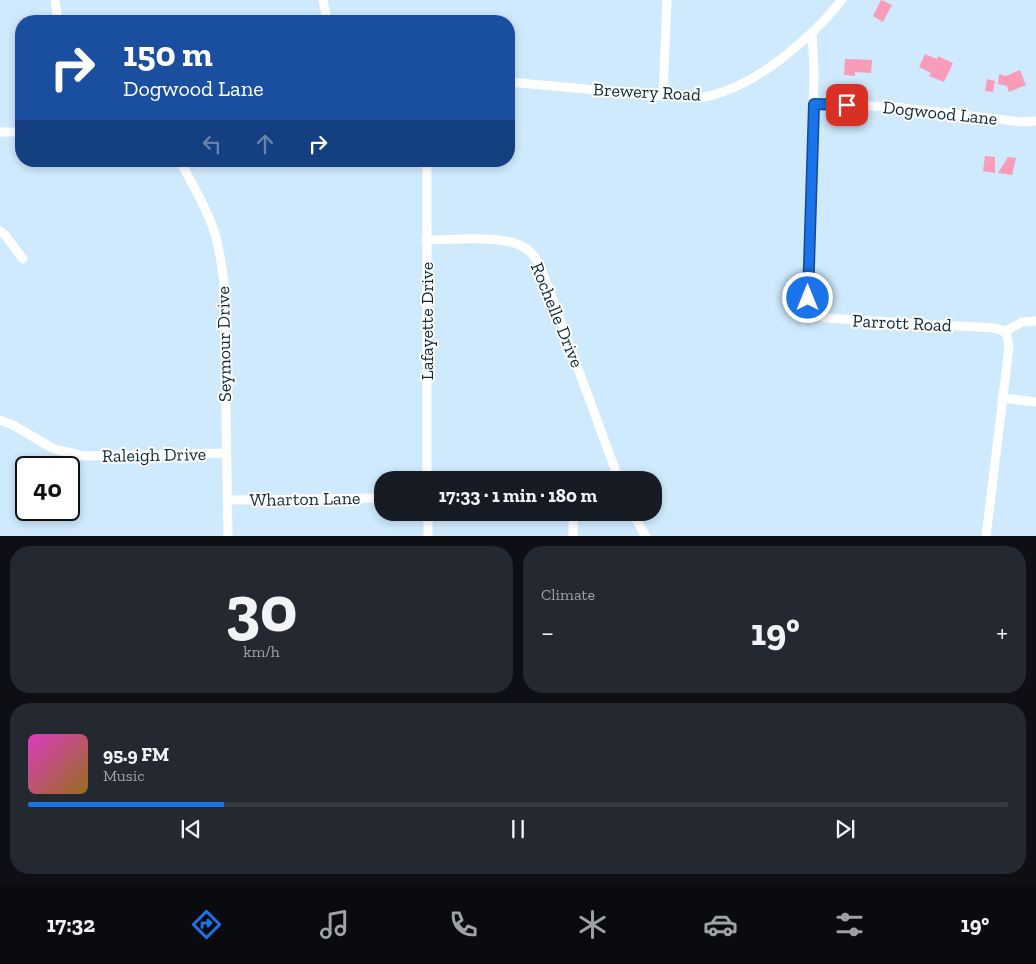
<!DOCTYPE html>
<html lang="en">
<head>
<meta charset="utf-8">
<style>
	:root { --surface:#171b24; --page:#242831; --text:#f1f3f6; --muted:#9ea1a6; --line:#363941; --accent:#1a73e8 }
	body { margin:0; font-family:"Zilla Slab",serif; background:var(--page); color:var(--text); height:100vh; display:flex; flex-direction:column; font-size:19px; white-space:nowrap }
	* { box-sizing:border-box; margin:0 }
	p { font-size:16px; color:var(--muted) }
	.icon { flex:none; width:28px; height:28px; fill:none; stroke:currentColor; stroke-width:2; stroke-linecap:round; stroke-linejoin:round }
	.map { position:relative; height:536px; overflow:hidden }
	.panel { display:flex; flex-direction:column; gap:10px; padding:10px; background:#0d0f14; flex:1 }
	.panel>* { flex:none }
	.banner { position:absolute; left:15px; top:15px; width:500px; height:152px; border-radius:20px; box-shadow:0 2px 8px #0003; background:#1a4fa0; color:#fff; overflow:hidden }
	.speed { position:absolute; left:15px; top:456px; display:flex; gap:10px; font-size:25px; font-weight:700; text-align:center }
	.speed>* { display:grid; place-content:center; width:65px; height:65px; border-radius:50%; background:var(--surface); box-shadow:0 2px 8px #0003; line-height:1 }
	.speed .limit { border:2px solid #111; border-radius:8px; background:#fff; color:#111 }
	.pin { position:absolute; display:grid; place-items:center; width:42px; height:42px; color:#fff; margin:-21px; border-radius:10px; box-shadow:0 2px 8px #0006 }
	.me { position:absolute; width:55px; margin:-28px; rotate:0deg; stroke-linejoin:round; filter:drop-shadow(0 0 4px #0008) }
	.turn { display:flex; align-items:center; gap:18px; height:105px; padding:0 25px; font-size:22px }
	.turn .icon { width:65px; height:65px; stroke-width:2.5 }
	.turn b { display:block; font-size:35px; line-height:42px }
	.lanes { display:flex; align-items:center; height:48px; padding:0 25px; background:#0003; justify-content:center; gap:25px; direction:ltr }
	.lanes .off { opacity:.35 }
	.big { font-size:38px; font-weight:700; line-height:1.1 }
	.panel .tile { flex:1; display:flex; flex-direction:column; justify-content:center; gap:8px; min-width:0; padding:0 18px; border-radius:20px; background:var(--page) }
	.panel .dial { align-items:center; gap:0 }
	.dial b { font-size:65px; line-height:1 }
	.song { display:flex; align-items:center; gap:15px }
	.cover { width:60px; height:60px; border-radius:8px; background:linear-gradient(135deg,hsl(310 70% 55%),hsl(40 70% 35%)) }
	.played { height:5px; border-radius:2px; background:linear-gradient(90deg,var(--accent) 20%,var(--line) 20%) }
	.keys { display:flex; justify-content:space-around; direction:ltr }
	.heat { display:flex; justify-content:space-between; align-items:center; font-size:28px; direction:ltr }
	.panel .tiles { flex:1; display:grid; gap:10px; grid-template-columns:1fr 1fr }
	.tile:last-child { grid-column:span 2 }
	.trip { position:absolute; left:374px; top:471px; width:288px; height:50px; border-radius:20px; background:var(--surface); box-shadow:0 2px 8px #0003; font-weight:700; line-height:50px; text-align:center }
	.tab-bar { display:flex; height:80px; justify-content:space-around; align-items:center; background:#090b0e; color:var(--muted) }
	.tab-bar .icon { width:35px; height:35px }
	.tab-bar .current { color:var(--accent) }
	.tab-bar b { font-size:22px; color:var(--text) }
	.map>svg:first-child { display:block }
	.building { fill:#f99cb9 }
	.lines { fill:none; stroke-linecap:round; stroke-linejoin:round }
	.minor { stroke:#fff; stroke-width:9 }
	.route-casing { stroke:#114b97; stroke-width:12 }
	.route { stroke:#1a73e8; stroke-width:9 }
	.labels { text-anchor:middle; stroke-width:4; stroke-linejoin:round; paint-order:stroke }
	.street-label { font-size:18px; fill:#0d2a3c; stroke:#fff }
</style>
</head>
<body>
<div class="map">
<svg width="1036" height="537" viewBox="0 0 1036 537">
	<rect width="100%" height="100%" fill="#cfeafd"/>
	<path class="building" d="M881,0L892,5L883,22L873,16Z
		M925,54L937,59L938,56L953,63L944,82L929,76L931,73L919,67Z
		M845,59L872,60L871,73L855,72V76L844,75Z
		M1020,70L1026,85L1009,92L1007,86L998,84L999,74L1006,76Z
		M987,79L995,81L993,92L985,91Z
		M985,156L995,157V173L983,171Z
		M1008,157L1016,158L1012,175L998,173Z"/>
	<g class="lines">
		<path class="minor" d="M55,0L58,21
			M323,0L327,21
			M812,32L814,72L808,288C808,302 810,314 825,318L993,328L1002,330L1007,335L1009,347L986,537
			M509,82L663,96C678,97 694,99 709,96C759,84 810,39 842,0
			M663,96L667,0
			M814,104L895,107L1023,122L1036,121
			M0,132H21
			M180,161C193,185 207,209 215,234C220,251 222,267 224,284L228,537
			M427,161V480
			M0,231L5,235L23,259
			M426,240C454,240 507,233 528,250C533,254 537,260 540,265L619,480
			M1004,332L1022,322L1036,321
			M1002,398L1036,402
			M0,420L13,425L54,449L84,456L226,453
			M227,500L382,498
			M428,512V537
			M632,512L646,537
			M573,537V522L576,512"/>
	</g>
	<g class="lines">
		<defs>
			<path id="route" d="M808,298L814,104L847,105"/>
		</defs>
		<use href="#route" class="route-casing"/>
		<use href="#route" class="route"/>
	</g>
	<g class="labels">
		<g class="street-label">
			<text transform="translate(647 92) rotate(3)" y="6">Brewery Road</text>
			<text transform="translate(940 113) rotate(6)" y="6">Dogwood Lane</text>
			<text transform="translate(557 315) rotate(68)" y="6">Rochelle Drive</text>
			<text transform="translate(427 321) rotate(-90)" y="6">Lafayette Drive</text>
			<text transform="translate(902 323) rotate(3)" y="6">Parrott Road</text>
			<text transform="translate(224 344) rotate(-91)" y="6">Seymour Drive</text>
			<text transform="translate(154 455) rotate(-1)" y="6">Raleigh Drive</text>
			<text transform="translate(305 499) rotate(-1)" y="6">Wharton Lane</text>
		</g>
	</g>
</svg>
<div class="speed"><div class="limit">40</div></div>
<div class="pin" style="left:847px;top:105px;background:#d93025"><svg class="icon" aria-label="arrive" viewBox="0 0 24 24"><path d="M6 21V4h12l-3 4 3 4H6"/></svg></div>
<svg class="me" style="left:808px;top:298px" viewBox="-20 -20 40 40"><circle r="17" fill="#1a73e8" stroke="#fff" stroke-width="3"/><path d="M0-11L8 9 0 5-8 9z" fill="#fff"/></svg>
<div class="trip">17:33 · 1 min · 180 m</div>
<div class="banner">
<div class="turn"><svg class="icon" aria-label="right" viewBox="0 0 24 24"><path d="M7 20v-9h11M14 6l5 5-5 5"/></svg><div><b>150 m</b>Dogwood Lane</div></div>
<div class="lanes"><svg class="icon off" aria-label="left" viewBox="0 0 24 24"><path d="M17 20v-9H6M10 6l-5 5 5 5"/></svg><svg class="icon off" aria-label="ahead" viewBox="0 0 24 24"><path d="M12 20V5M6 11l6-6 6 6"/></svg><svg class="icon" aria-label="right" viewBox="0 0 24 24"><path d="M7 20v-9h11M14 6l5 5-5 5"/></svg></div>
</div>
</div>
<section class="panel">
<div class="tiles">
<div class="tile dial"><b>30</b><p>km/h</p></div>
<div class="tile"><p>Climate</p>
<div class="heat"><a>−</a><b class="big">19°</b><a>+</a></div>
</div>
<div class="tile">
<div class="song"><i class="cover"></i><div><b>95.9 FM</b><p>Music</p></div></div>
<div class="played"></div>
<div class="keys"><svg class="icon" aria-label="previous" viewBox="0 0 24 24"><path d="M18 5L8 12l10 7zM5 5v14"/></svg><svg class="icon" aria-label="pause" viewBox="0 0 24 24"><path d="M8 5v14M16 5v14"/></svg><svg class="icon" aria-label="next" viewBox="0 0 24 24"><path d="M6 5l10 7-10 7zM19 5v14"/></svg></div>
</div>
</div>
</section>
<nav class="tab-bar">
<b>17:32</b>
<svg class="icon current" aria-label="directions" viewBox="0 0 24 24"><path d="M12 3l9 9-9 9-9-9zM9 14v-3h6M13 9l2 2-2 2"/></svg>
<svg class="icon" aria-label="music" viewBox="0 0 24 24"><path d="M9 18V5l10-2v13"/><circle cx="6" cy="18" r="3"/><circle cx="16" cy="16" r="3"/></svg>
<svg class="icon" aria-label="phone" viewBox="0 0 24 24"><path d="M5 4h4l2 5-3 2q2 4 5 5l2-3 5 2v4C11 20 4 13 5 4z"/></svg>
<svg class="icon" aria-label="climate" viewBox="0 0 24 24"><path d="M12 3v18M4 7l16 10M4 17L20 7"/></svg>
<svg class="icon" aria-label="car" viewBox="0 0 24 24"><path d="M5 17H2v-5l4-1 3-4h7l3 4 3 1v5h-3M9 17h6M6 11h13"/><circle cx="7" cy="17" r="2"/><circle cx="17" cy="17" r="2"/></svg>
<svg class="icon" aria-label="filters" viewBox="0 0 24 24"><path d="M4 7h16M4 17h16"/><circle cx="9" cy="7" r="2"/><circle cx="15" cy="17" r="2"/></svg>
<b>19°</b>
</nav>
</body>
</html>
